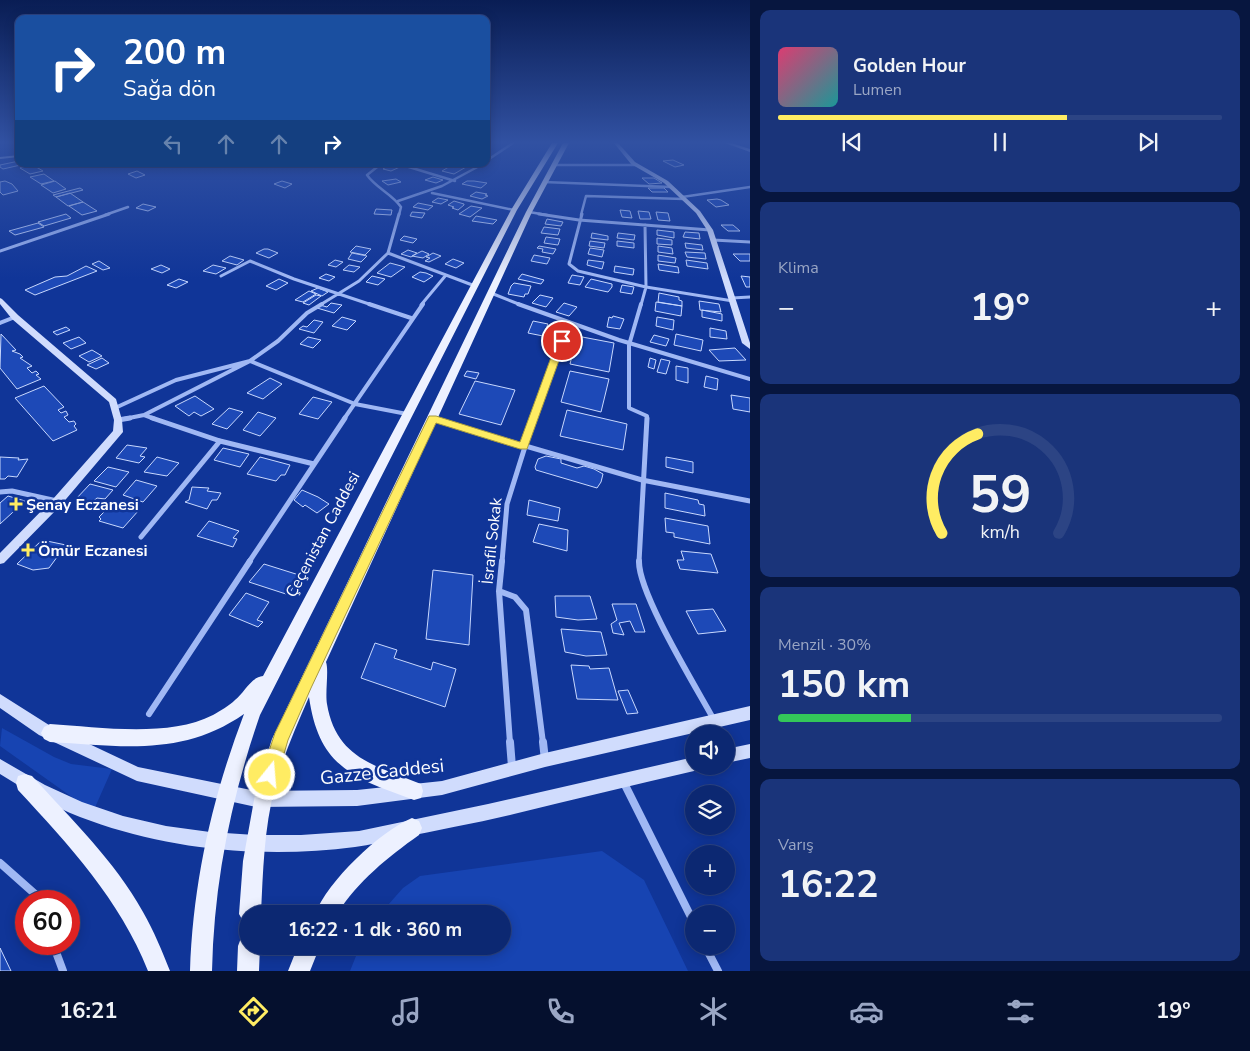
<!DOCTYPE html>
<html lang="tr">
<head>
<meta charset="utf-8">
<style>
	:root { --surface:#0c2872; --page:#1a347a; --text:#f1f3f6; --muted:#9aa6c4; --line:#2c4484; --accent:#ffec63 }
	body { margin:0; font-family:"Nunito Sans",sans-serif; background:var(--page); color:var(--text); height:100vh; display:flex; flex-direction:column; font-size:19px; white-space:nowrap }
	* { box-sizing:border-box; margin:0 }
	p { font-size:16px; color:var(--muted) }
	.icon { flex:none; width:28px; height:28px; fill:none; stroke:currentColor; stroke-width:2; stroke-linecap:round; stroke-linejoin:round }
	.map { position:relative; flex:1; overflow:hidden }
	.details { display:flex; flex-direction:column; gap:10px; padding:10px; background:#07163f; width:500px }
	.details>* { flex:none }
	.banner { position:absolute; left:15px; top:15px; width:475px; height:152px; border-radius:10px; box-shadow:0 2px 12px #0003,0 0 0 1px var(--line); background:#1a4fa0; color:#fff; overflow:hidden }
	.tools { position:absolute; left:685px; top:725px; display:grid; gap:10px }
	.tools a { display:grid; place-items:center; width:50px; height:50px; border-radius:50%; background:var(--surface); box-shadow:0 2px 12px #0003,0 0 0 1px var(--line); font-size:25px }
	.speed { position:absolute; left:15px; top:890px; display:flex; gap:10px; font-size:25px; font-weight:700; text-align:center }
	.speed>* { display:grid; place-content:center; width:65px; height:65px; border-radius:50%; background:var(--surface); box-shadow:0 2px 12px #0003,0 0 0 1px var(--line); line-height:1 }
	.speed .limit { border:8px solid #d22; background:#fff; color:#111 }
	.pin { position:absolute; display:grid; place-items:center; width:42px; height:42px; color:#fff; margin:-21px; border:2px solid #fff; border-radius:50%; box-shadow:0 1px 5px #0007 }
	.me { position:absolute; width:55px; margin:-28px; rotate:17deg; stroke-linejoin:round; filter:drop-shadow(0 0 4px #0008) }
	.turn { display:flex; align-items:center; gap:18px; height:105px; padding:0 25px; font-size:22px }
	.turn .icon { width:65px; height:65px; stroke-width:2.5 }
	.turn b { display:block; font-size:35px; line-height:42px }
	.lanes { display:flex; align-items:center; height:48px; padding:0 25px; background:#0003; justify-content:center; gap:25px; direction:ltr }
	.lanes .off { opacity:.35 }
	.big { font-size:38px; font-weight:700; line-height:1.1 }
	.details .tile { flex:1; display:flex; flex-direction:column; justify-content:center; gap:8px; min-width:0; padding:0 18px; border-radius:10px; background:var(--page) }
	.details .dial { align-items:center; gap:0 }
	.dial svg { height:130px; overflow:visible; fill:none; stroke:var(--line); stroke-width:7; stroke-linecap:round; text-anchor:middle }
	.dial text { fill:var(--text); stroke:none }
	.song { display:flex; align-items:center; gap:15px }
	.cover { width:60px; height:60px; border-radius:8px; background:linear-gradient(135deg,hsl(340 70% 55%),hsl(180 70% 35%)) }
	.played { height:5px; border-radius:2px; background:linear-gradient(90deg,var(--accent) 65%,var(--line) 65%) }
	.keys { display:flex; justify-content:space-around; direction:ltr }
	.heat { display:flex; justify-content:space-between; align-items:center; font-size:28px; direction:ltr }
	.charge { height:8px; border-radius:4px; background:linear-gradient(90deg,#34c759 30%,var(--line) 0) }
	.trip { position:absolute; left:239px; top:905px; width:272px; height:50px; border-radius:25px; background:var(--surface); box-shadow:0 2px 12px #0003,0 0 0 1px var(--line); font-weight:700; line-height:50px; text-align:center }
	.tab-bar { display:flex; height:80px; justify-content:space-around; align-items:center; background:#05102e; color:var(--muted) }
	.tab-bar .icon { width:35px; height:35px }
	.tab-bar .current { color:var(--accent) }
	.tab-bar b { font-size:22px; color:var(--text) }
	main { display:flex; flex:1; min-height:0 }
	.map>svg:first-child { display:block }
	.green { fill:#1744b2 }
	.building { fill:#1d49b7; stroke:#c8d8fe }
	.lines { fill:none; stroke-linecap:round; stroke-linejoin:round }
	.street-far5 { stroke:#a0b8f4; stroke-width:2.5 }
	.street-far4 { stroke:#a0b8f4; stroke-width:3 }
	.street-far3 { stroke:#a0b8f4; stroke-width:4 }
	.street-far2 { stroke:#a0b8f4; stroke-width:5 }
	.street-far1 { stroke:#a0b8f4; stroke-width:6 }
	.street { stroke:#a0b8f4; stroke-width:8 }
	.secondary { fill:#d0dcfd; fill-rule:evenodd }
	.primary { fill:#edf1ff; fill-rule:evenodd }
	.route { fill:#ffec63; stroke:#a69940 }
	.poi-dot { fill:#ffec63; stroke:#103598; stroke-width:2 }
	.labels { text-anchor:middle; stroke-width:5; stroke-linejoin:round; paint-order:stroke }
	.poi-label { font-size:16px; font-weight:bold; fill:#fff; stroke:#103598; text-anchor:start }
	.street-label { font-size:16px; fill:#fff; stroke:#103598 }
	.near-street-label { font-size:19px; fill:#fff; stroke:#103598 }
</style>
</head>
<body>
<main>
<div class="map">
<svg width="750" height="971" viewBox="0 0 750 971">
	<rect width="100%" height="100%" fill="#103598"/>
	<path class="green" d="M2,728L54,757L71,764L112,769L93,812L0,746Z
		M602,851L644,880L688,971H350L360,946H502V914H380L403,888L420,876Z"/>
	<path class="building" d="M673,160L684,165L675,167L663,161Z
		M19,161V164H25L3,169L0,167V165Z
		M33,165L43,171L30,174L20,168Z
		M389,165H396L402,166L391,171L383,169Z
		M452,165H456L466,167L454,174L442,171Z
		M137,171L145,175L136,178L128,174Z
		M44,174L54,181L41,184L30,177Z
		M433,177L443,180L436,183L425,180Z
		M642,178H654L662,183L649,184Z
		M396,179L401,182L388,185L382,181Z
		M5,181L12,184L18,191L3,195L0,192V182Z
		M55,181L66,189L53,193L41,185Z
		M282,181L292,184L285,188L274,184Z
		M467,181H474L487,183L481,188L462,184Z
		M80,188L83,190L56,197L53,195Z
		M648,188H664L668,192H652Z
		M476,192L487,194L485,195L488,196L482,199L470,196Z
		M70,193L83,202L68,206L56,197Z
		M438,198L448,200L441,204L432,202Z
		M717,199L721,200L729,205L716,207L707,200Z
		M454,201L464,204V205L458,210L452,208L454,207L448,205Z
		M83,202L97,211L82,215L69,206Z
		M418,203L433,206L428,210L413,207Z
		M143,204L156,207L148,211L136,208Z
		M471,206L482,208L470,217L459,214Z
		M376,209L392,210L391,215L374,214Z
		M620,210L630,211L632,218L622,217Z
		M638,211L649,212L651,219H640Z
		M412,212L425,213L422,218L410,216Z
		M656,212L668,213L670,221L658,220Z
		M66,214L71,218L44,226L38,222Z
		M476,216L497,220L493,224L472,221Z
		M547,219L563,222L561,226L545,224Z
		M38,223L44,227L15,235L9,231Z
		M721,225H733L740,231H728Z
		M544,227L560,229L558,235L541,233Z
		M657,230L674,232V238L657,235Z
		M685,232L699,233L700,239L683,237Z
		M592,233L608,236V240L591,238Z
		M618,233L635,235L634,240L617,238Z
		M404,236L417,239L413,243L400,240Z
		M546,237L560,239L558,245L544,243Z
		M657,238L672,240V245L657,244Z
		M590,241L605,243L604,248L589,246Z
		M617,241L634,243V248L617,246Z
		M685,243L702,245L703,250L686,248Z
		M356,246L371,249L365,255L350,252Z
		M539,246L556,249L553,254L542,252L543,249L537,248Z
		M658,246L672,248L673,254L658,252Z
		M590,248L604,250L602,257L588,254Z
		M264,249H268L278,253L269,258L256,253Z
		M408,250L417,253L411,257L401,254Z
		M422,251L429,254L423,258L412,256Z
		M685,252L705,253L706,259L687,257Z
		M352,253L367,256L361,262L348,259Z
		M433,253L441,256L429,262L425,261L430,258L426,257Z
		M733,254H750V261H740Z
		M534,255L550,258L547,264L531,261Z
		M658,255L676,258L675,263L658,261Z
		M230,256L244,260L237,265L222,261Z
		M453,259L464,263L456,268L445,264Z
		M335,260L343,262L336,267L328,265Z
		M588,260L604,262L602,269L587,265Z
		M686,260L707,263L708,269L687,266Z
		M99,261L110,268L103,270L92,264Z
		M390,263L405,267L391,277L377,273Z
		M658,264L678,267L679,273L659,270Z
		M161,265L170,269L162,273L151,269Z
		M213,265L226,268L216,274L203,271Z
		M349,265L360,267L354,272L343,270Z
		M86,266L97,271L35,295L25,290L55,277L67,276Z
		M615,266L634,269L633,275L614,272Z
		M420,272L426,273L433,276L424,282L412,277Z
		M326,274L335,277L329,281L319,278Z
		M522,274L544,280L541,284L518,279Z
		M572,275L584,277L580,285L568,283Z
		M372,276L385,279L378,285L366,282Z
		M741,276L750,277V287H746Z
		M179,279L188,282L176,288L167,285Z
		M279,279L288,283L276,290L266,286Z
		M591,279L612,284V287L608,292L585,287Z
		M514,283L531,286L528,294H525L524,297L508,294L511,286Z
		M622,285L634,287L632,294L620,292Z
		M318,288L328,292L322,296L311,291Z
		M309,291L316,294L303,302L295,300Z
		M659,293L679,297V300L682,301V306L658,302Z
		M316,295L321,296L309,305L303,303Z
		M540,295L553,298L546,307L532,303Z
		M699,301L719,304L721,312L700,310Z
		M656,302L682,306L681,316L655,311Z
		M331,303L342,305L334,313L317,308L320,305L327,307Z
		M564,303L577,307L569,316L556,312Z
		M702,310L722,314V321L702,317Z
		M613,316L624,319L620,329L607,327L609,317L612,318Z
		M342,317L356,321L347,330L332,326Z
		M657,317L674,320L673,330L656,326Z
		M314,320L323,322L314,333L299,329L303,326L307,327Z
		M533,321L548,324L543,336L528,333Z
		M66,327L70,330L57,335L53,332Z
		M710,328L726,331L727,339L710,337Z
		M1,334L16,350L12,351L20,354L23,357L20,358L32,366L27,368L32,373L36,371L39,374L36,375L41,379L17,389L0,368Z
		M676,334L703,340L701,351L674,345Z
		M654,335L669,339L666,346L650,342Z
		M577,336L614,343L609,372L570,364Z
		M79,337L86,343L71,349L63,343Z
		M308,337L321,340L313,348L300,344Z
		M735,348L746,360L719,361L709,350Z
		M92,350L102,356L89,362L79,356Z
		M102,358L109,363L96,369L87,365Z
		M650,358L656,360L654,369L648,367Z
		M661,359L670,361L666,374L657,372Z
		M676,366L688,368V383L676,380Z
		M467,371L479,373L476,379L464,376Z
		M570,371L609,379L601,412L561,402Z
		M706,376L718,379L717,390L704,387Z
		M270,378L282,384L263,399L247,393Z
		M475,381L515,390L501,425L459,414Z
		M44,386L64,407L58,410L61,413L66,411L68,415L64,417L69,422L74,421L76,424L74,426L77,430L53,441L15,398Z
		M731,395L750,398V412L733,409Z
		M195,396L214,409L201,416L194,412L189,416L175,406Z
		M313,397L332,402L318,419L299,414Z
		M229,408L243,412L227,429L212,424Z
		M567,410L627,424L623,450L560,436Z
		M258,412L276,418L260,436L243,430Z
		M127,445L147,448L140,456L145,457L139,463L116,458Z
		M223,448L249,454L240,467L214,460Z
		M546,456L561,459V463L577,468L584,466L594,469L603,474L601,482L597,488L536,470L535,467L538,459Z
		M0,457L19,458L18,460L28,459L17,477L8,476L5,479H0Z
		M157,457L179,463L167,476L144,472Z
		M260,457L290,465L285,475H281L276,481L247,474Z
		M666,457L693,462V473L666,467Z
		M108,467L129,472L116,487L94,481Z
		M136,480L157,486L143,502L123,495Z
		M90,484L113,490L105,499L97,498L90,504L75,500Z
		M192,487L209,488L207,491L221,493L217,500H212L207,509L185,502L189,500Z
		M302,490L318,497L329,504L317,513L305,505L303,507L294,500Z
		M665,493L698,500L699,504L704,505L705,516L665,508Z
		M8,496L25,501L0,524V503Z
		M529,500L560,508L558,521L527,515Z
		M113,503L139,510L123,528L99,521L101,519L99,517Z
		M665,518L708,526L710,544L674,537V533L666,532Z
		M209,521L239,531L233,538L237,539L233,547L197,536Z
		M539,524L568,530L567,551L533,542Z
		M42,540L66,545L49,568L33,570L17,564Z
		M681,551L711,554L718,573L680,569L677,560H684Z
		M264,564L299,575L289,595L249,582Z
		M433,570L473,575L469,645L426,639Z
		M246,593L269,602L257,620L263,622L258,627L229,615Z
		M555,596H590L597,619L578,620L556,617Z
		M612,604H636L645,632H635L630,621L619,623L624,635L613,633L611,624L617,620Z
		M713,609L726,631L698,634L686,611Z
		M561,629L601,632L607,655L586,656L565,652Z
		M375,643L397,650L394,658L431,670L433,662L456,669L445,707L361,678Z
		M571,665L589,666L590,669L609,668L618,700L577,699Z
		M628,690L638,713L627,714L618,691Z
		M0,948L11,971H0Z"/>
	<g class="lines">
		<path class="street-far5" d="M486,161L513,143
			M381,164L367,175C376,188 392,194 401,207L399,215
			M399,164L455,181
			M554,165H636
			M544,182L671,187
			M432,193L514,210
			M682,197L750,187
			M398,201L442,186L483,164
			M529,212L547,215
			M105,215L128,207
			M581,215L586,196L684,199"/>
		<path class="street-far4" d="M539,214L579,220L710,230
			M582,214L569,264L578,271L646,287L733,301
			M713,240L750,242
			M0,251L109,214
			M388,253L475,286
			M221,276L250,261L294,279L372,305
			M491,293L521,305
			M732,298L750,297
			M320,305L359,281L388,253L399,214
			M421,305L446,275
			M641,305L646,287L645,225"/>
		<path class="street-far3" d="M369,304L411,318
			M518,304L619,340L750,379
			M641,304L629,345V408L647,416V419
			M0,323L15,317
			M250,361L278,341L307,313L322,304
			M250,361L355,404L407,414
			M115,408L176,380L250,361L144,415L124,419
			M144,415L155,419
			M344,419L423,304
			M533,419L568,324"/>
		<path class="street-far2" d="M152,418L220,441L314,464
			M433,419L642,480L750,501
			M118,420L130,418
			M0,492L12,491L57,501
			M141,537L220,441
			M249,562L345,418
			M502,562L507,504L534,418
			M639,562L647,418"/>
		<path class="street-far1" d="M502,561L499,591L510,743
			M639,561C638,593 696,687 714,720
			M499,591L515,597L526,610L543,743
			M149,714L250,561"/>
		<path class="street" d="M510,742L512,767
			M543,742L545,760
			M623,781L694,923
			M0,863L35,894L38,901
			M53,944L63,971
			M705,946L718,971"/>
		<path class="secondary" d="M614,143H618L635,162L668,181L700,211L713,230L750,343V349L742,343L707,230L696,213L664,183L631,164Z
			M725,143H731L750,149V152Z
			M19,155V157L0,159V157Z
			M0,298L2,299L18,315L116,399L122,420L123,432L61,505L4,563L0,564V553L53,499L113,431L114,420L109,402L12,319L0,304Z
			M0,694L49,725L138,767L256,791L357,790L442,781L545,753L750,706V720L545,767L442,795L357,806L256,807L137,781L39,735L0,708Z
			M750,744V758L726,763V749Z
			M694,757V766H700L699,769L694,771C634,785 574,799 514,814C476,823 438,830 399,838C385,841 370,845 355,847C264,859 166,850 80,817C52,806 26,790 0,774V759L45,785L82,802L123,816L166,826L210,832L255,835H301L359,831L488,804Z"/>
		<path class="primary" d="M552,143H558L517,210L260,715C231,799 214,882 212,971H190C193,882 212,798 244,714C182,757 121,746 50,742L44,739L41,733L44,727L50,724C99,727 168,738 213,715C220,711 229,706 235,700C244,693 251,677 263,676L511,210Z
			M563,143H569L532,212L326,662C329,670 325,692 327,704C336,759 377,766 421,784L423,791L421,798L414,800C354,778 319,768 309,697C296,727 283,756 275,787C264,828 263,872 261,914H248V924L243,921L239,914L243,861L256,789L272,739L526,212Z
			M25,774L32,776C71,819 115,861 143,912C154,931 162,951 170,971H148C120,900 69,845 18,790L16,783L18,776Z
			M412,818L419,821L422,828L419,835C388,857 358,881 337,914H315C328,881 379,832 412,818Z
			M248,936V946H260L259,971H237L238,946L241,938Z
			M298,946H320L310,971H288Z"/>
	</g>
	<linearGradient id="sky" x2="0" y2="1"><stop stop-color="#091d54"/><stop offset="0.51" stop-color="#3151a2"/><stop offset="1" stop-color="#3151a2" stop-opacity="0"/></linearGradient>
	<rect width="750" height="279" fill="url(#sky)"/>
	<path class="route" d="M562,339L566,341L527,449H520L436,423L311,688L288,740L276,781L270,784L264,781L261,775L275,733L429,416H436L520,442L557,341Z"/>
	<g class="poi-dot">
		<path d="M13.5 496.5h5v5h5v5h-5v5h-5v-5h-5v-5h5z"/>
		<path d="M25.5 542.5h5v5h5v5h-5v5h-5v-5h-5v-5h5z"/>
	</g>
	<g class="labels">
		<g class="poi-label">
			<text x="26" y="510">Şenay Eczanesi</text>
			<text x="38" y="556">Ömür Eczanesi</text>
		</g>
		<g class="street-label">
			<text transform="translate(322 534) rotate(-62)" y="6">Çeçenistan Caddesi</text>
			<text transform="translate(491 541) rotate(-84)" y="6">İsrafil Sokak</text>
		</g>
		<g class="near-street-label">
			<text transform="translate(382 771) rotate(-6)" y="7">Gazze Caddesi</text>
		</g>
	</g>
</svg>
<div class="tools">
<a><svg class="icon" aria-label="sound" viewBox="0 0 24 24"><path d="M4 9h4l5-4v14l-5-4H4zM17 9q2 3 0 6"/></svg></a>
<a><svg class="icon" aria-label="layers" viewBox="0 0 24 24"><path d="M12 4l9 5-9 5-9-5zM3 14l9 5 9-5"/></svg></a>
<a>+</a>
<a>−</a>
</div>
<div class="speed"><div class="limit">60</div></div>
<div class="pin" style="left:562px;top:341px;background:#d93025"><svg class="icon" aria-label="arrive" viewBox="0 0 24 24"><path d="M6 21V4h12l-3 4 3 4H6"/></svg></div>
<svg class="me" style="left:270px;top:775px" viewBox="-20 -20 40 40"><circle r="17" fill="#ffec63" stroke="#fff" stroke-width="3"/><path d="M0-11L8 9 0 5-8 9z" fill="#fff"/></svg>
<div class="trip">16:22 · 1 dk · 360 m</div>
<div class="banner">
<div class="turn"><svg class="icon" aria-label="right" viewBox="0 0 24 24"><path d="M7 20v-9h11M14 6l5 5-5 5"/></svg><div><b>200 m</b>Sağa dön</div></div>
<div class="lanes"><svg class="icon off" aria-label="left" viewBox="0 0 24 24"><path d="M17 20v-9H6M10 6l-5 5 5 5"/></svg><svg class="icon off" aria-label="ahead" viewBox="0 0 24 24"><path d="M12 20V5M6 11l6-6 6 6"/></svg><svg class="icon off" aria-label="ahead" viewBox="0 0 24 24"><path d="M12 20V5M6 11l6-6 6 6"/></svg><svg class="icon" aria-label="right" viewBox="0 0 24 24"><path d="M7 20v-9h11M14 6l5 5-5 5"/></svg></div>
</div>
</div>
<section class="details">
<div class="tile">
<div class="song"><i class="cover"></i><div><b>Golden Hour</b><p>Lumen</p></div></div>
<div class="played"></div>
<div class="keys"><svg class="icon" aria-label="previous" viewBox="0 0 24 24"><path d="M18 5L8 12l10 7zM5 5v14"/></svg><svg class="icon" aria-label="pause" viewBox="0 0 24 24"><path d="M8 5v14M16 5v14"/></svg><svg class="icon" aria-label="next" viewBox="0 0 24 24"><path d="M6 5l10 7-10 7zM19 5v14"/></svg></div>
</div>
<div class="tile"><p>Klima</p>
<div class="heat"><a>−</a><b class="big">19°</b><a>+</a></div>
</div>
<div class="tile dial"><svg viewBox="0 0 100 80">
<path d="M14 69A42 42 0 1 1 86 69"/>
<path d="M14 69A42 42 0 0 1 36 8" stroke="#ffec63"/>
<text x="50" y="56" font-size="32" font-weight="700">59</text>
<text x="50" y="72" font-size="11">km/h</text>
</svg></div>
<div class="tile"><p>Menzil · 30%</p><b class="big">150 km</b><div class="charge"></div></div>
<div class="tile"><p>Varış</p><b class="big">16:22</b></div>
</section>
</main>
<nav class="tab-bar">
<b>16:21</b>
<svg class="icon current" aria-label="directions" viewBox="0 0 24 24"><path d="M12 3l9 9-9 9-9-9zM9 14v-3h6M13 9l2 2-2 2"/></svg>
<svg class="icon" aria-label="music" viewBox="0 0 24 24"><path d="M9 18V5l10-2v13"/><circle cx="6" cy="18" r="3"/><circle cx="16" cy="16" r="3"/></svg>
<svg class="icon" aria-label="phone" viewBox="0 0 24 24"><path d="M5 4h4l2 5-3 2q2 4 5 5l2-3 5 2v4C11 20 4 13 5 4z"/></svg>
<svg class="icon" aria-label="climate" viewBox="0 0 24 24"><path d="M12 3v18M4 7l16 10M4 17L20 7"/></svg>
<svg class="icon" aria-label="car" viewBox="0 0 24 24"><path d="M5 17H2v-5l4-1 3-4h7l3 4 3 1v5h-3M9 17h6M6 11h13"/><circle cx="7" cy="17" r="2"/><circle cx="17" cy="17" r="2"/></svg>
<svg class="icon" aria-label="filters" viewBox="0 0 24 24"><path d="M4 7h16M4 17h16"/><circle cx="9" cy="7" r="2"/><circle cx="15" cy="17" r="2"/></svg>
<b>19°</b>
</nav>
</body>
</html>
